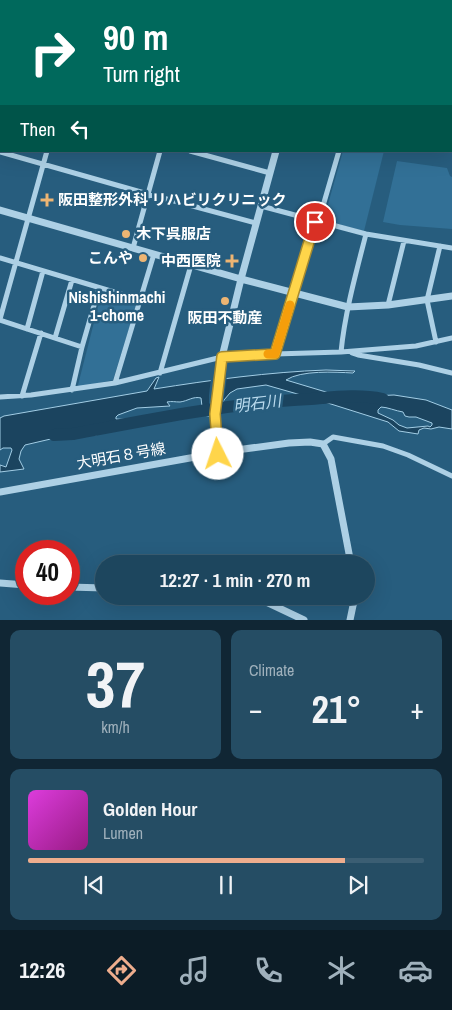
<!DOCTYPE html>
<html lang="en">
<head>
<meta charset="utf-8">
<style>
	:root { --surface:#1d465e; --page:#254d64; --text:#f1f3f6; --muted:#a0b1bc; --line:#3b5e73; --accent:#eead8d }
	body { margin:0; font-family:"Archivo Narrow","Noto Sans JP",sans-serif; background:var(--page); color:var(--text); height:100vh; display:flex; flex-direction:column; font-size:19px; white-space:nowrap }
	* { box-sizing:border-box; margin:0 }
	p { font-size:16px; color:var(--muted) }
	.icon { flex:none; width:28px; height:28px; fill:none; stroke:currentColor; stroke-width:2; stroke-linecap:round; stroke-linejoin:round }
	.map { position:relative; height:620px; overflow:hidden }
	.sheet { display:flex; flex-direction:column; gap:10px; padding:10px; background:#102634; flex:1 }
	.sheet>* { flex:none }
	.top-card { position:absolute; left:0px; top:0px; width:452px; height:152px; box-shadow:0 5px 20px #0002,0 0 0 1px var(--line); background:#00695c; color:#fff; overflow:hidden }
	.speed { position:absolute; left:15px; top:540px; display:flex; gap:10px; font-size:25px; font-weight:700; text-align:center }
	.speed>* { display:grid; place-content:center; width:65px; height:65px; border-radius:50%; background:var(--surface); box-shadow:0 5px 20px #0002,0 0 0 1px var(--line); line-height:1 }
	.speed .limit { border:8px solid #d22; background:#fff; color:#111 }
	.pin { position:absolute; display:grid; place-items:center; width:42px; height:42px; color:#fff; margin:-21px; border:2px solid #fff; border-radius:50%; box-shadow:0 1px 5px #0007 }
	.me { position:absolute; width:55px; margin:-28px; rotate:356deg; stroke-linejoin:round; filter:drop-shadow(0 0 4px #0008) }
	.turn { display:flex; align-items:center; gap:18px; height:105px; padding:0 20px; font-size:22px }
	.turn .icon { width:65px; height:65px; stroke-width:2.5 }
	.turn b { display:block; font-size:35px; line-height:42px }
	.then { display:flex; align-items:center; height:48px; padding:0 20px; background:#0003; gap:10px; font-size:19px }
	.big { font-size:38px; font-weight:700; line-height:1.1 }
	.sheet .card { flex:1; display:flex; flex-direction:column; justify-content:center; gap:8px; min-width:0; padding:0 18px; border-radius:10px; background:var(--page) }
	.sheet .dial { align-items:center; gap:0 }
	.dial b { font-size:65px; line-height:1 }
	.song { display:flex; align-items:center; gap:15px }
	.cover { width:60px; height:60px; border-radius:8px; background:linear-gradient(135deg,hsl(300 70% 55%),hsl(310 70% 35%)) }
	.played { height:5px; border-radius:2px; background:linear-gradient(90deg,var(--accent) 80%,var(--line) 80%) }
	.keys { display:flex; justify-content:space-around; direction:ltr }
	.heat { display:flex; justify-content:space-between; align-items:center; font-size:28px; direction:ltr }
	.sheet .tiles { flex:1; display:grid; gap:10px; grid-template-columns:1fr 1fr }
	.card:last-child { grid-column:span 2 }
	.trip { position:absolute; left:95px; top:555px; width:280px; height:50px; border-radius:25px; background:var(--surface); box-shadow:0 5px 20px #0002,0 0 0 1px var(--line); font-weight:700; line-height:50px; text-align:center }
	.tab-bar { display:flex; height:80px; justify-content:space-around; align-items:center; background:#0c1c26; color:var(--muted) }
	.tab-bar .icon { width:35px; height:35px }
	.tab-bar .active { color:var(--accent) }
	.tab-bar b { font-size:22px; color:var(--text) }
	.map>svg:first-child { display:block }
	.green { fill:#327096 }
	.water { fill:#1b445f; stroke:#a2cde5; fill-rule:evenodd }
	.pier { fill:#275d7e }
	.lines { fill:none; stroke-linecap:round; stroke-linejoin:round }
	.river { stroke:#1b445f; stroke-width:12 }
	.minor { stroke:#add0e5; stroke-width:5 }
	.tertiary { stroke:#add0e5; stroke-width:7 }
	.rail-casing { stroke:#fff; stroke-width:4 }
	.rail { stroke:#275d7e; stroke-width:2; stroke-dasharray:5.5; stroke-linecap:butt }
	.route-casing { stroke:#a68a30; stroke-width:12 }
	.route { stroke:#ffd54a; stroke-width:9 }
	.slow { stroke:#f59e0b; stroke-width:9 }
	.poi-dot { fill:#edb573; stroke:#275d7e; stroke-width:2 }
	.labels { text-anchor:middle; stroke-width:5; stroke-linejoin:round; paint-order:stroke }
	.poi-label { font-size:15px; font-weight:bold; fill:#fff; stroke:#275d7e; text-anchor:start }
	.street-label { font-size:15px; fill:#fff; stroke:#275d7e }
	.neighbourhood-label { font-size:16px; font-weight:bold; fill:#fff; stroke:#275d7e }
	.water-label { font-size:16px; font-style:italic; fill:#b9daed; stroke:#275d7e }
</style>
</head>
<body>
<div class="map">
<svg width="452" height="620" viewBox="0 0 452 620">
	<rect width="100%" height="100%" fill="#275d7e"/>
	<path class="green" d="M343,151H384L364,231L326,221L325,215Z
		M397,161L447,168L450,176L452,177V229L400,225L383,222Z
		M105,293L135,302L136,306L113,380L80,387L78,385L101,295Z"/>
	<path class="water" d="M326,370L355,371L353,373C335,372 301,370 286,380L326,392L342,399L348,397L394,395L426,400L452,410V429L439,427L431,429L424,428L419,430L418,434L399,431L388,422L315,399L266,385L237,389L230,393L224,400L220,411L214,417L203,415L201,398C193,396 188,401 180,402C175,402 172,401 167,402L170,406L137,408L118,415L116,417V419L139,420L153,423L154,424L119,427L110,426L96,435L90,434L85,431L25,445L21,451L19,459L24,469L0,472V465L6,467L12,450L11,448H3L0,450V418L4,416L147,391L156,378L159,377L154,389C211,380 269,372 326,370ZM381,407C387,407 396,411 403,412L405,416L409,417H416L432,423V425L430,427L428,426L407,428L399,425L393,420L378,413V410Z"/>
	<path class="pier" d="M227,376L222,412L219,418L215,420L209,419V395L211,378Z"/>
	<g class="lines">
		<path class="river" d="M54,435L73,434C152,419 231,403 311,399C335,397 359,394 383,399"/>
		<path class="minor" d="M52,0L54,1
			M415,0L420,1
			M72,1V0
			M90,1V0
			M129,1V0
			M165,1L166,0
			M202,1V0
			M236,1V0
			M269,1V0
			M356,1V0
			M393,1L394,0
			M426,1L427,0
			M451,9L452,10
			M451,16L452,13
			M451,95H452
			M0,100H1
			M0,118L1,116
			M190,151L270,173
			M0,152L148,194L256,223
			M261,206L366,234L452,248
			M318,223L339,151
			M133,248L160,151
			M0,258L141,300
			M388,305L404,241
			M0,319L47,151
			M0,320L82,347
			M27,329L43,271
			M55,338L72,280
			M436,342L427,300L440,246
			M341,352C345,312 356,273 366,234
			M352,353L358,355L419,365L452,373
			M275,354L315,222
			M160,373L191,265
			M115,383L154,254
			M72,390L82,347L99,288
			M22,396L41,333
			M0,397L31,395L115,383L222,357L275,354L341,352L416,346L452,338
			M323,444L333,437L383,446L408,455L452,476"/>
		<path class="tertiary" d="M318,1V0
			M0,210L241,279L348,307L388,305L452,296
			M218,453L215,414L222,357L241,279L276,151
			M0,492L229,451L289,443L310,442L323,444L331,459L351,564
			M0,583L26,585
			M69,587L104,588
			M247,596L262,600L304,620
			M350,620L355,596"/>
		<defs>
			<path id="rail" d="M43,1V0
				M57,1L58,0
				M0,78L1,76
				M0,94L1,92"/>
		</defs>
		<use href="#rail" class="rail-casing"/>
		<use href="#rail" class="rail"/>
	</g>
	<g class="lines">
		<defs>
			<path id="route" d="M218,454L215,414L222,357L275,354L315,222"/>
		</defs>
		<use href="#route" class="route-casing"/>
		<use href="#route" class="route"/>
		<path class="slow" d="M268,354H275L290,305"/>
	</g>
	<g class="poi-dot">
		<path d="M44.5 192.5h5v5h5v5h-5v5h-5v-5h-5v-5h5z"/>
		<circle cx="126" cy="234" r="5"/>
		<circle cx="143" cy="258" r="5"/>
		<path d="M229.5 253.5h5v5h5v5h-5v5h-5v-5h-5v-5h5z"/>
		<circle cx="225" cy="301" r="5"/>
	</g>
	<g class="labels">
		<g class="poi-label">
			<text x="58" y="205">阪田整形外科 リハビリクリニック</text>
			<text x="136" y="239">木下呉服店</text>
			<text x="133" y="263" text-anchor="end">こんや</text>
			<text x="221" y="266" text-anchor="end">中西医院</text>
			<text x="225" y="323" text-anchor="middle">阪田不動産</text>
		</g>
		<g class="street-label">
			<text transform="translate(121 456) rotate(-10)" y="5">大明石８号線</text>
		</g>
		<g class="neighbourhood-label">
			<text x="117" y="303">Nishishinmachi<tspan x="117" dy="18">1-chome</tspan></text>
		</g>
		<g class="water-label">
			<text transform="translate(257 403) rotate(-7)" y="6">明石川</text>
		</g>
	</g>
</svg>
<div class="speed"><div class="limit">40</div></div>
<div class="pin" style="left:315px;top:222px;background:#d93025"><svg class="icon" aria-label="arrive" viewBox="0 0 24 24"><path d="M6 21V4h12l-3 4 3 4H6"/></svg></div>
<svg class="me" style="left:218px;top:454px" viewBox="-20 -20 40 40"><circle r="19" fill="#fff"/><path d="M0-13L10 11 0 6-10 11z" fill="#ffd54a"/></svg>
<div class="trip">12:27 · 1 min · 270 m</div>
<div class="top-card">
<div class="turn"><svg class="icon" aria-label="right" viewBox="0 0 24 24"><path d="M7 20v-9h11M14 6l5 5-5 5"/></svg><div><b>90 m</b>Turn right</div></div>
<div class="then">Then<svg class="icon" aria-label="left" viewBox="0 0 24 24"><path d="M17 20v-9H6M10 6l-5 5 5 5"/></svg></div>
</div>
</div>
<section class="sheet">
<div class="tiles">
<div class="card dial"><b>37</b><p>km/h</p></div>
<div class="card"><p>Climate</p>
<div class="heat"><a>−</a><b class="big">21°</b><a>+</a></div>
</div>
<div class="card">
<div class="song"><i class="cover"></i><div><b>Golden Hour</b><p>Lumen</p></div></div>
<div class="played"></div>
<div class="keys"><svg class="icon" aria-label="previous" viewBox="0 0 24 24"><path d="M18 5L8 12l10 7zM5 5v14"/></svg><svg class="icon" aria-label="pause" viewBox="0 0 24 24"><path d="M8 5v14M16 5v14"/></svg><svg class="icon" aria-label="next" viewBox="0 0 24 24"><path d="M6 5l10 7-10 7zM19 5v14"/></svg></div>
</div>
</div>
</section>
<nav class="tab-bar">
<b>12:26</b>
<svg class="icon active" aria-label="directions" viewBox="0 0 24 24"><path d="M12 3l9 9-9 9-9-9zM9 14v-3h6M13 9l2 2-2 2"/></svg>
<svg class="icon" aria-label="music" viewBox="0 0 24 24"><path d="M9 18V5l10-2v13"/><circle cx="6" cy="18" r="3"/><circle cx="16" cy="16" r="3"/></svg>
<svg class="icon" aria-label="phone" viewBox="0 0 24 24"><path d="M5 4h4l2 5-3 2q2 4 5 5l2-3 5 2v4C11 20 4 13 5 4z"/></svg>
<svg class="icon" aria-label="climate" viewBox="0 0 24 24"><path d="M12 3v18M4 7l16 10M4 17L20 7"/></svg>
<svg class="icon" aria-label="car" viewBox="0 0 24 24"><path d="M5 17H2v-5l4-1 3-4h7l3 4 3 1v5h-3M9 17h6M6 11h13"/><circle cx="7" cy="17" r="2"/><circle cx="17" cy="17" r="2"/></svg>
</nav>
</body>
</html>
